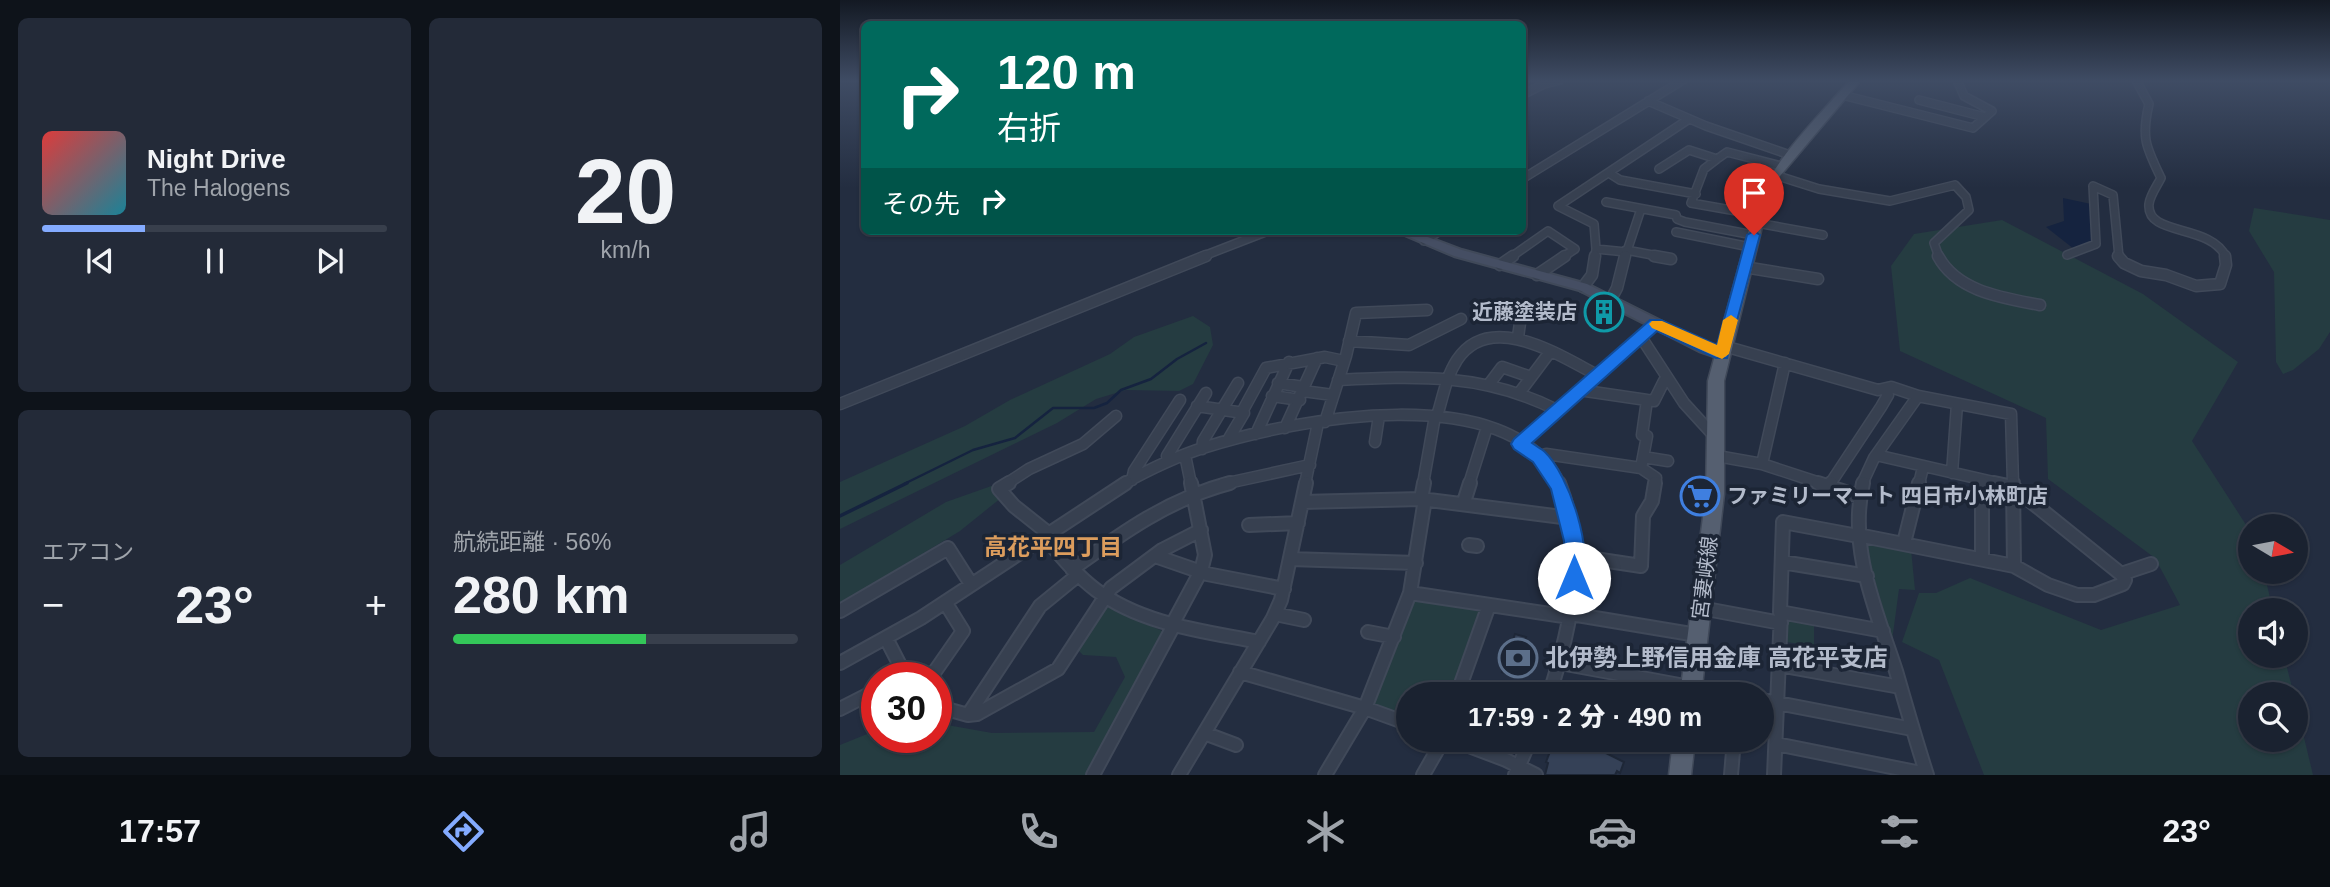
<!DOCTYPE html>
<html lang="ja">
<head>
<meta charset="utf-8">
<style>
	:root { --surface:#1a2230; --page:#232a38; --text:#f1f3f6; --muted:#9fa4ab; --line:#383f4c; --accent:#84abff }
	body { margin:0; font-family:Arial,"Noto Sans JP",sans-serif; background:var(--page); color:var(--text); height:100vh; display:flex; flex-direction:column; font-size:26px; white-space:nowrap }
	* { box-sizing:border-box; margin:0 }
	p { font-size:23px; color:var(--muted) }
	.icon { flex:none; width:38px; height:38px; fill:none; stroke:currentColor; stroke-width:2; stroke-linecap:round; stroke-linejoin:round }
	.map { position:relative; flex:1; overflow:hidden }
	.drawer { display:flex; flex-direction:column; gap:18px; padding:18px; background:#0e131a; width:840px }
	.drawer>* { flex:none }
	.banner { position:absolute; left:21px; top:21px; width:665px; height:214px; border-radius:10px; box-shadow:0 2px 5px #0004,0 0 0 2px var(--line); background:#00695c; color:#fff; overflow:hidden }
	.needle { width:46px; rotate:100deg }
	.buttons { position:absolute; left:1398px; top:514px; display:grid; gap:14px }
	.buttons a { display:grid; place-items:center; width:70px; height:70px; border-radius:50%; background:var(--surface); box-shadow:0 2px 5px #0004,0 0 0 2px var(--line); font-size:35px }
	.speed { position:absolute; left:21px; top:662px; display:flex; gap:14px; font-size:35px; font-weight:700; text-align:center }
	.speed>* { display:grid; place-content:center; width:91px; height:91px; border-radius:50%; background:var(--surface); box-shadow:0 2px 5px #0004,0 0 0 2px var(--line); line-height:1 }
	.speed .limit { border:10px solid #d22; background:#fff; color:#111 }
	.pin { position:absolute; display:grid; place-items:center; width:60px; height:60px; color:#fff; margin:-72px -30px; border-radius:50% 50% 50% 0; rotate:-45deg; box-shadow:0 0 7px #0007 }
	.pin .icon { rotate:45deg }
	.me { position:absolute; width:77px; margin:-38px; rotate:0deg; stroke-linejoin:round; filter:drop-shadow(0 0 5px #0008) }
	.turn { display:flex; align-items:center; gap:24px; height:147px; padding:0 21px; font-size:32px }
	.turn .icon { width:91px; height:91px; stroke-width:2.5 }
	.turn b { display:block; font-size:49px; line-height:60px }
	.then { display:flex; align-items:center; height:66px; padding:0 21px; background:#0003; gap:14px; font-size:26px }
	.big { font-size:52px; font-weight:800; line-height:1.1 }
	.drawer .tile { flex:1; display:flex; flex-direction:column; justify-content:center; gap:10px; min-width:0; padding:0 24px; border-radius:10px; background:var(--page) }
	.drawer .dial { align-items:center; gap:0 }
	.dial b { font-size:91px; line-height:1 }
	.song { display:flex; align-items:center; gap:21px }
	.cover { width:84px; height:84px; border-radius:10px; background:linear-gradient(135deg,hsl(0 70% 55%),hsl(190 70% 35%)) }
	.played { height:7px; border-radius:4px; background:linear-gradient(90deg,var(--accent) 30%,var(--line) 30%) }
	.keys { display:flex; justify-content:space-around; direction:ltr }
	.heat { display:flex; justify-content:space-between; align-items:center; font-size:38px; direction:ltr }
	.charge { height:10px; border-radius:5px; background:linear-gradient(90deg,#34c759 56%,var(--line) 0) }
	.drawer .tiles { flex:1; display:grid; gap:18px; grid-template-columns:repeat(2,1fr) }
	.trip { position:absolute; left:556px; top:682px; width:378px; height:70px; border-radius:35px; background:var(--surface); box-shadow:0 2px 5px #0004,0 0 0 2px var(--line); font-weight:800; line-height:70px; text-align:center }
	.dock { display:flex; height:112px; justify-content:space-around; align-items:center; background:#0a0e13; color:var(--muted) }
	.dock .icon { width:49px; height:49px }
	.dock .active { color:var(--accent) }
	.dock b { font-size:32px; color:var(--text) }
	main { display:flex; flex:1; min-height:0 }
	.map>svg:first-child { display:block }
	.green { fill:#253c41 }
	.water { fill:#15233f }
	.lines { fill:none; stroke-linecap:round; stroke-linejoin:round }
	.stream-far1 { stroke:#15233f; stroke-width:2.5 }
	.stream { stroke:#15233f; stroke-width:3.5 }
	.building { fill:#354157; stroke:#1e2737; stroke-width:2 }
	.minor-far2-casing { stroke:#404959; stroke-width:10 }
	.minor-far1-casing { stroke:#404959; stroke-width:13 }
	.minor-casing { stroke:#404959; stroke-width:16 }
	.secondary-casing { stroke:#404959; stroke-width:4 }
	.primary-casing { stroke:#404959; stroke-width:3 }
	.minor-far2 { stroke:#374050; stroke-width:7 }
	.minor-far1 { stroke:#374050; stroke-width:10 }
	.minor { stroke:#374050; stroke-width:12 }
	.secondary { fill:#454e63; fill-rule:evenodd }
	.primary { fill:#555f70; fill-rule:evenodd }
	.route { fill:#1a73e8; stroke:#114b97; stroke-width:2 }
	.slow { fill:#f59e0b }
	.labels { text-anchor:middle; stroke-width:7; stroke-linejoin:round; paint-order:stroke }
	.poi-label { font-size:21px; font-weight:bold; fill:#b3bbcb; stroke:#1c2535; text-anchor:end }
	.street-label { font-size:21px; fill:#b3bbcb; stroke:#1c2535 }
	.neighbourhood-label { font-size:23px; font-weight:bold; fill:#dc9d5d; stroke:#1c2535 }
	.near-poi-label { font-size:24px; font-weight:bold; fill:#b3bbcb; stroke:#1c2535; text-anchor:start }
</style>
</head>
<body>
<main>
<section class="drawer">
<div class="tiles">
<div class="tile">
<div class="song"><i class="cover"></i><div><b>Night Drive</b><p>The Halogens</p></div></div>
<div class="played"></div>
<div class="keys"><svg class="icon" aria-label="previous" viewBox="0 0 24 24"><path d="M18 5L8 12l10 7zM5 5v14"/></svg><svg class="icon" aria-label="pause" viewBox="0 0 24 24"><path d="M8 5v14M16 5v14"/></svg><svg class="icon" aria-label="next" viewBox="0 0 24 24"><path d="M6 5l10 7-10 7zM19 5v14"/></svg></div>
</div>
<div class="tile dial"><b>20</b><p>km/h</p></div>
<div class="tile"><p>エアコン</p>
<div class="heat"><a>−</a><b class="big">23°</b><a>+</a></div>
</div>
<div class="tile"><p>航続距離 · 56%</p><b class="big">280 km</b><div class="charge"></div></div>
</div>
</section>
<div class="map">
<svg width="1490" height="775" viewBox="0 0 1490 775">
	<rect width="100%" height="100%" fill="#232d40"/>
	<path class="green" d="M1414,208L1490,220V332L1479,349L1453,370L1443,374L1436,362L1434,272L1409,231Z
		M1162,220L1303,294L1398,362L1352,441L1410,531V572H1424L1433,611H1410V656H1444L1454,695H1410V740H1456V704L1473,775H1144L1099,660L1062,642L1079,593H1096L1130,578L1261,630L1340,605L1315,558L1208,479L1206,418L1060,351L1051,266L1074,234Z
		M353,316L370,327L373,345L353,384L339,391L286,390L256,399L217,423L0,529V482L125,426L170,400L270,354L294,337Z
		M157,484L161,498L120,531L0,604V565L106,502Z
		M1024,542L1071,549L1075,590L1059,589L1052,641Z
		M573,599L646,608L615,695H569V720L533,707L532,704Z
		M265,606L327,633L249,775H0V745L37,730V737H96V723L152,733L254,732L285,677L276,657L243,655L236,648Z
		M950,617L974,622V646L946,642V620Z"/>
	<path class="water" d="M1223,198L1251,204L1254,242L1234,249L1206,227L1224,221Z"/>
	<g class="lines">
		<path class="stream-far1" d="M64,484L133,450L175,438L213,408H254L267,403L281,390L311,379L337,359L366,343"/>
		<path class="stream" d="M0,516L67,483"/>
	</g>
	<path class="building" d="M675,634L686,637L681,652L691,654L681,677L662,672Z
		M707,740L744,742L784,762L780,773L777,771L775,775H705L708,763L706,762L711,749L704,746Z"/>
	<g class="lines">
		<defs>
			<path id="minor-far2" d="M1296,80L1309,104C1301,138 1306,147 1321,178C1317,186 1310,195 1309,204C1306,237 1370,223 1386,257
				M682,95L704,84L720,80
				M1002,95L1133,128L1152,111L1124,96L1117,80
				M1079,100L1145,117
				M808,101L866,126L950,155
				M877,159L887,152L941,166
				M819,169L849,150L877,159L864,169L851,203L919,215
				M769,173L780,180L856,194
				M935,175L979,189L1050,201L1115,185L1126,197L1129,210L1094,243L1099,257
				M682,179L843,80
				M766,202L836,215L837,219L845,222L913,235
				M917,223L983,235
				M836,232L910,247
				M584,241L600,231
				M756,249L754,224L718,206L849,119
				M786,250L823,257
				M1227,255L1256,244L1253,186L1273,195L1279,257
				M361,257L428,231
				M671,257L708,231L735,249L723,257
				M755,257L756,249L786,252
				M785,257L801,209"/>
			<path id="minor-far1" d="M814,256L831,259
				M1098,256C1117,292 1164,298 1200,305
				M1278,256L1284,263L1301,271L1326,275L1356,286L1380,284L1386,265L1385,256
				M660,265L673,256
				M904,267L978,279
				M697,275L725,256
				M743,287L752,275L755,256
				M770,301L777,288L785,256
				M678,337L681,316
				M801,337L844,403L875,437
				M509,341L569,345L621,319
				M884,346L1038,390L1051,387L1078,396L1171,414L1173,484
				M498,380C577,376 644,373 717,410
				M438,383L463,387
				M650,383L662,367L691,377
				M739,390L807,400L802,435L807,436L801,468
				M463,391L493,395
				M680,392L710,352
				M432,396L460,400
				M807,400L814,401L824,381
				M0,404L366,256
				M357,406L404,413L388,440
				M402,412L426,368L485,357L504,361
				M597,416C603,397 606,377 617,360C650,310 719,355 757,375
				M485,422L506,356L516,313L587,310
				M445,428L477,358
				M416,434L449,362
				M535,442L539,416
				M680,444L816,324
				M362,449L363,441L398,383
				M345,455L351,484
				M1036,455L1162,484
				M877,456L922,464L983,484
				M699,457L706,454L801,468L816,478L815,484
				M803,457L828,461
				M328,461L327,456L366,393
				M922,464L945,363
				M1112,473L1117,404
				M292,480L294,471L340,400
				M1142,480V484
				M166,484L189,469L243,444L276,416
				M283,484C310,469 337,456 366,447C454,419 670,377 720,484
				M383,484L470,465
				M465,484L478,423
				M583,484L595,416
				M629,484L647,427
				M990,484L1041,407L1048,395L1045,389
				M1022,484L1034,458L1078,396
				M1079,484L1083,467"/>
			<path id="minor" d="M169,483L159,489L174,506L208,533
				M978,483L1018,496
				M1023,483C1008,548 1036,610 1056,671C1066,706 1076,741 1087,775
				M1142,483V558
				M1173,483L1174,566
				M989,487L991,483
				M581,499L584,483
				M462,502L581,499L730,518
				M624,502L630,483
				M409,525L458,523
				M1018,535L1174,566L1208,585L1237,595H1254L1283,584L1285,580L1281,574L1173,487L1154,483
				M204,536C220,555 236,575 256,590C303,625 364,631 419,642
				M1018,536L943,522L940,612L1043,631
				M1064,543L1079,483
				M629,545L637,546
				M315,556L367,574L444,589
				M735,556L801,566L803,516L812,501L815,483
				M450,559L576,563
				M942,562L1027,576
				M232,569C282,533 329,499 390,483
				M1281,574L1311,564
				M238,575L200,606L128,715L137,714L218,669L271,588L322,550L361,530
				M570,593L730,617
				M861,608L941,623
				M0,611L108,548L131,584
				M435,614L464,620
				M731,614L857,635
				M333,623L361,571L365,555L351,483
				M528,632L554,637
				M47,640L66,677
				M0,663L81,618L286,483
				M720,663L894,695
				M939,665L1060,687
				M400,672L525,708L569,724
				M91,677L123,631L105,602
				M617,695L649,605
				M709,695C732,625 747,553 719,483
				M922,700L1072,729
				M96,706L128,715
				M0,709L37,690
				M364,733L396,745
				M613,740L666,760L696,775
				M936,744L1086,774
				M253,775L335,623
				M339,775L433,618L441,600L466,483
				M485,775L525,708L570,593L585,499
				M583,775L603,740
				M675,775L690,740
				M891,775L894,740
				M934,775L941,613"/>
			<path id="secondary" d="M555,231H572L622,250L747,284L869,345L887,351L889,354L882,359L859,351L739,290L614,256Z"/>
			<path id="primary" d="M1010,80H1021L940,176L932,191L925,215L884,381V494L861,695H840L866,494L868,381L913,215C929,162 975,121 1010,80Z
				M833,740H855L851,775H829Z"/>
		</defs>
		<use href="#minor-far2" class="minor-far2-casing"/>
		<use href="#minor-far1" class="minor-far1-casing"/>
		<use href="#minor" class="minor-casing"/>
		<use href="#secondary" class="secondary-casing"/>
		<use href="#primary" class="primary-casing"/>
		<use href="#minor-far2" class="minor-far2"/>
		<use href="#minor-far1" class="minor-far1"/>
		<use href="#minor" class="minor"/>
		<use href="#secondary" class="secondary"/>
		<use href="#primary" class="primary"/>
	</g>
	<linearGradient id="sky" x2="0" y2="1"><stop stop-color="#131923"/><stop offset="0.43" stop-color="#3f4c64"/><stop offset="1" stop-color="#3f4c64" stop-opacity="0"/></linearGradient>
	<rect width="1490" height="188" fill="url(#sky)"/>
	<path class="route" d="M914,231L920,235L887,358H876L817,331L692,443C696,446 702,449 705,452C729,475 755,553 741,584L734,587L727,584L725,578L724,541L711,489L693,462L674,449L671,444L674,439L810,320H821L877,345L907,235Z"/>
	<path class="slow" d="M891,315L898,320L889,354L882,359L812,328L809,324L812,321H822L877,345L883,320Z"/>
	<defs>
		<symbol id="building-ring" viewBox="-11 -11 22 22"><circle r="9.5" fill="#1c2535" stroke="#0f9aa8" stroke-width="1.5"/><path d="M-4-6H4V6H1V3H-1V6H-4ZM-2.5-4.3h1.7v1.8h-1.7ZM.8-4.3h1.7v1.8H.8ZM-2.5-1h1.7V.8h-1.7ZM.8-1h1.7V.8H.8Z" fill="#0f9aa8"/></symbol>
		<symbol id="supermarket-ring" viewBox="-11 -11 22 22"><circle r="9.5" fill="#1c2535" stroke="#3f7fe0" stroke-width="1.5"/><path d="M-6-5.5h2.5l.6 2H6L4.5 2H-2.5L-4.4-4H-6ZM-1.5 3.2a1.3 1.3 0 1 0 .1 0ZM3 3.2a1.3 1.3 0 1 0 .1 0Z" fill="#3f7fe0"/></symbol>
		<symbol id="bank-ring" viewBox="-11 -11 22 22"><circle r="9.5" fill="#1c2535" stroke="#5c6f8a" stroke-width="1.5"/><path d="M-6-4H6V4H-6ZM0-2.3a2.3 2.3 0 1 0 0 4.6a2.3 2.3 0 1 0 0-4.6Z" fill="#5c6f8a"/></symbol>
	</defs>
	<g fill-rule="evenodd">
		<use href="#building-ring" x="742" y="290" width="44" height="44"/>
		<use href="#supermarket-ring" x="838" y="474" width="44" height="44"/>
		<use href="#bank-ring" x="656" y="636" width="44" height="44"/>
	</g>
	<g class="labels">
		<g class="poi-label">
			<text x="737" y="319">近藤塗装店</text>
			<text x="887" y="503" text-anchor="start">ファミリーマート 四日市小林町店</text>
		</g>
		<g class="street-label">
			<text transform="translate(865 578) rotate(-83)" y="7">宮妻峡線</text>
		</g>
		<g class="neighbourhood-label">
			<text x="213" y="555">高花平四丁目</text>
		</g>
		<g class="near-poi-label">
			<text x="705" y="666">北伊勢上野信用金庫 高花平支店</text>
		</g>
	</g>
</svg>
<div class="buttons">
<a><svg class="needle" viewBox="-14 -14 28 28"><path d="M0-13l5 13h-10z" fill="#e53935"/><path d="M0 13l5-13h-10z" fill="#9fa4ab"/></svg></a>
<a><svg class="icon" aria-label="sound" viewBox="0 0 24 24"><path d="M4 9h4l5-4v14l-5-4H4zM17 9q2 3 0 6"/></svg></a>
<a><svg class="icon" aria-label="search" viewBox="0 0 24 24"><circle cx="10" cy="10" r="6"/><path d="M15 15l6 6"/></svg></a>
</div>
<div class="speed"><div class="limit">30</div></div>
<div class="pin" style="left:914px;top:235px;background:#d93025"><svg class="icon" aria-label="arrive" viewBox="0 0 24 24"><path d="M6 21V4h12l-3 4 3 4H6"/></svg></div>
<svg class="me" style="left:734px;top:578px" viewBox="-20 -20 40 40"><circle r="19" fill="#fff"/><path d="M0-13L10 11 0 6-10 11z" fill="#1a73e8"/></svg>
<div class="trip">17:59 · 2 分 · 490 m</div>
<div class="banner">
<div class="turn"><svg class="icon" aria-label="right" viewBox="0 0 24 24"><path d="M7 20v-9h11M14 6l5 5-5 5"/></svg><div><b>120 m</b>右折</div></div>
<div class="then">その先<svg class="icon" aria-label="right" viewBox="0 0 24 24"><path d="M7 20v-9h11M14 6l5 5-5 5"/></svg></div>
</div>
</div>
</main>
<nav class="dock">
<b>17:57</b>
<svg class="icon active" aria-label="directions" viewBox="0 0 24 24"><path d="M12 3l9 9-9 9-9-9zM9 14v-3h6M13 9l2 2-2 2"/></svg>
<svg class="icon" aria-label="music" viewBox="0 0 24 24"><path d="M9 18V5l10-2v13"/><circle cx="6" cy="18" r="3"/><circle cx="16" cy="16" r="3"/></svg>
<svg class="icon" aria-label="phone" viewBox="0 0 24 24"><path d="M5 4h4l2 5-3 2q2 4 5 5l2-3 5 2v4C11 20 4 13 5 4z"/></svg>
<svg class="icon" aria-label="climate" viewBox="0 0 24 24"><path d="M12 3v18M4 7l16 10M4 17L20 7"/></svg>
<svg class="icon" aria-label="car" viewBox="0 0 24 24"><path d="M5 17H2v-5l4-1 3-4h7l3 4 3 1v5h-3M9 17h6M6 11h13"/><circle cx="7" cy="17" r="2"/><circle cx="17" cy="17" r="2"/></svg>
<svg class="icon" aria-label="filters" viewBox="0 0 24 24"><path d="M4 7h16M4 17h16"/><circle cx="9" cy="7" r="2"/><circle cx="15" cy="17" r="2"/></svg>
<b>23°</b>
</nav>
</body>
</html>
